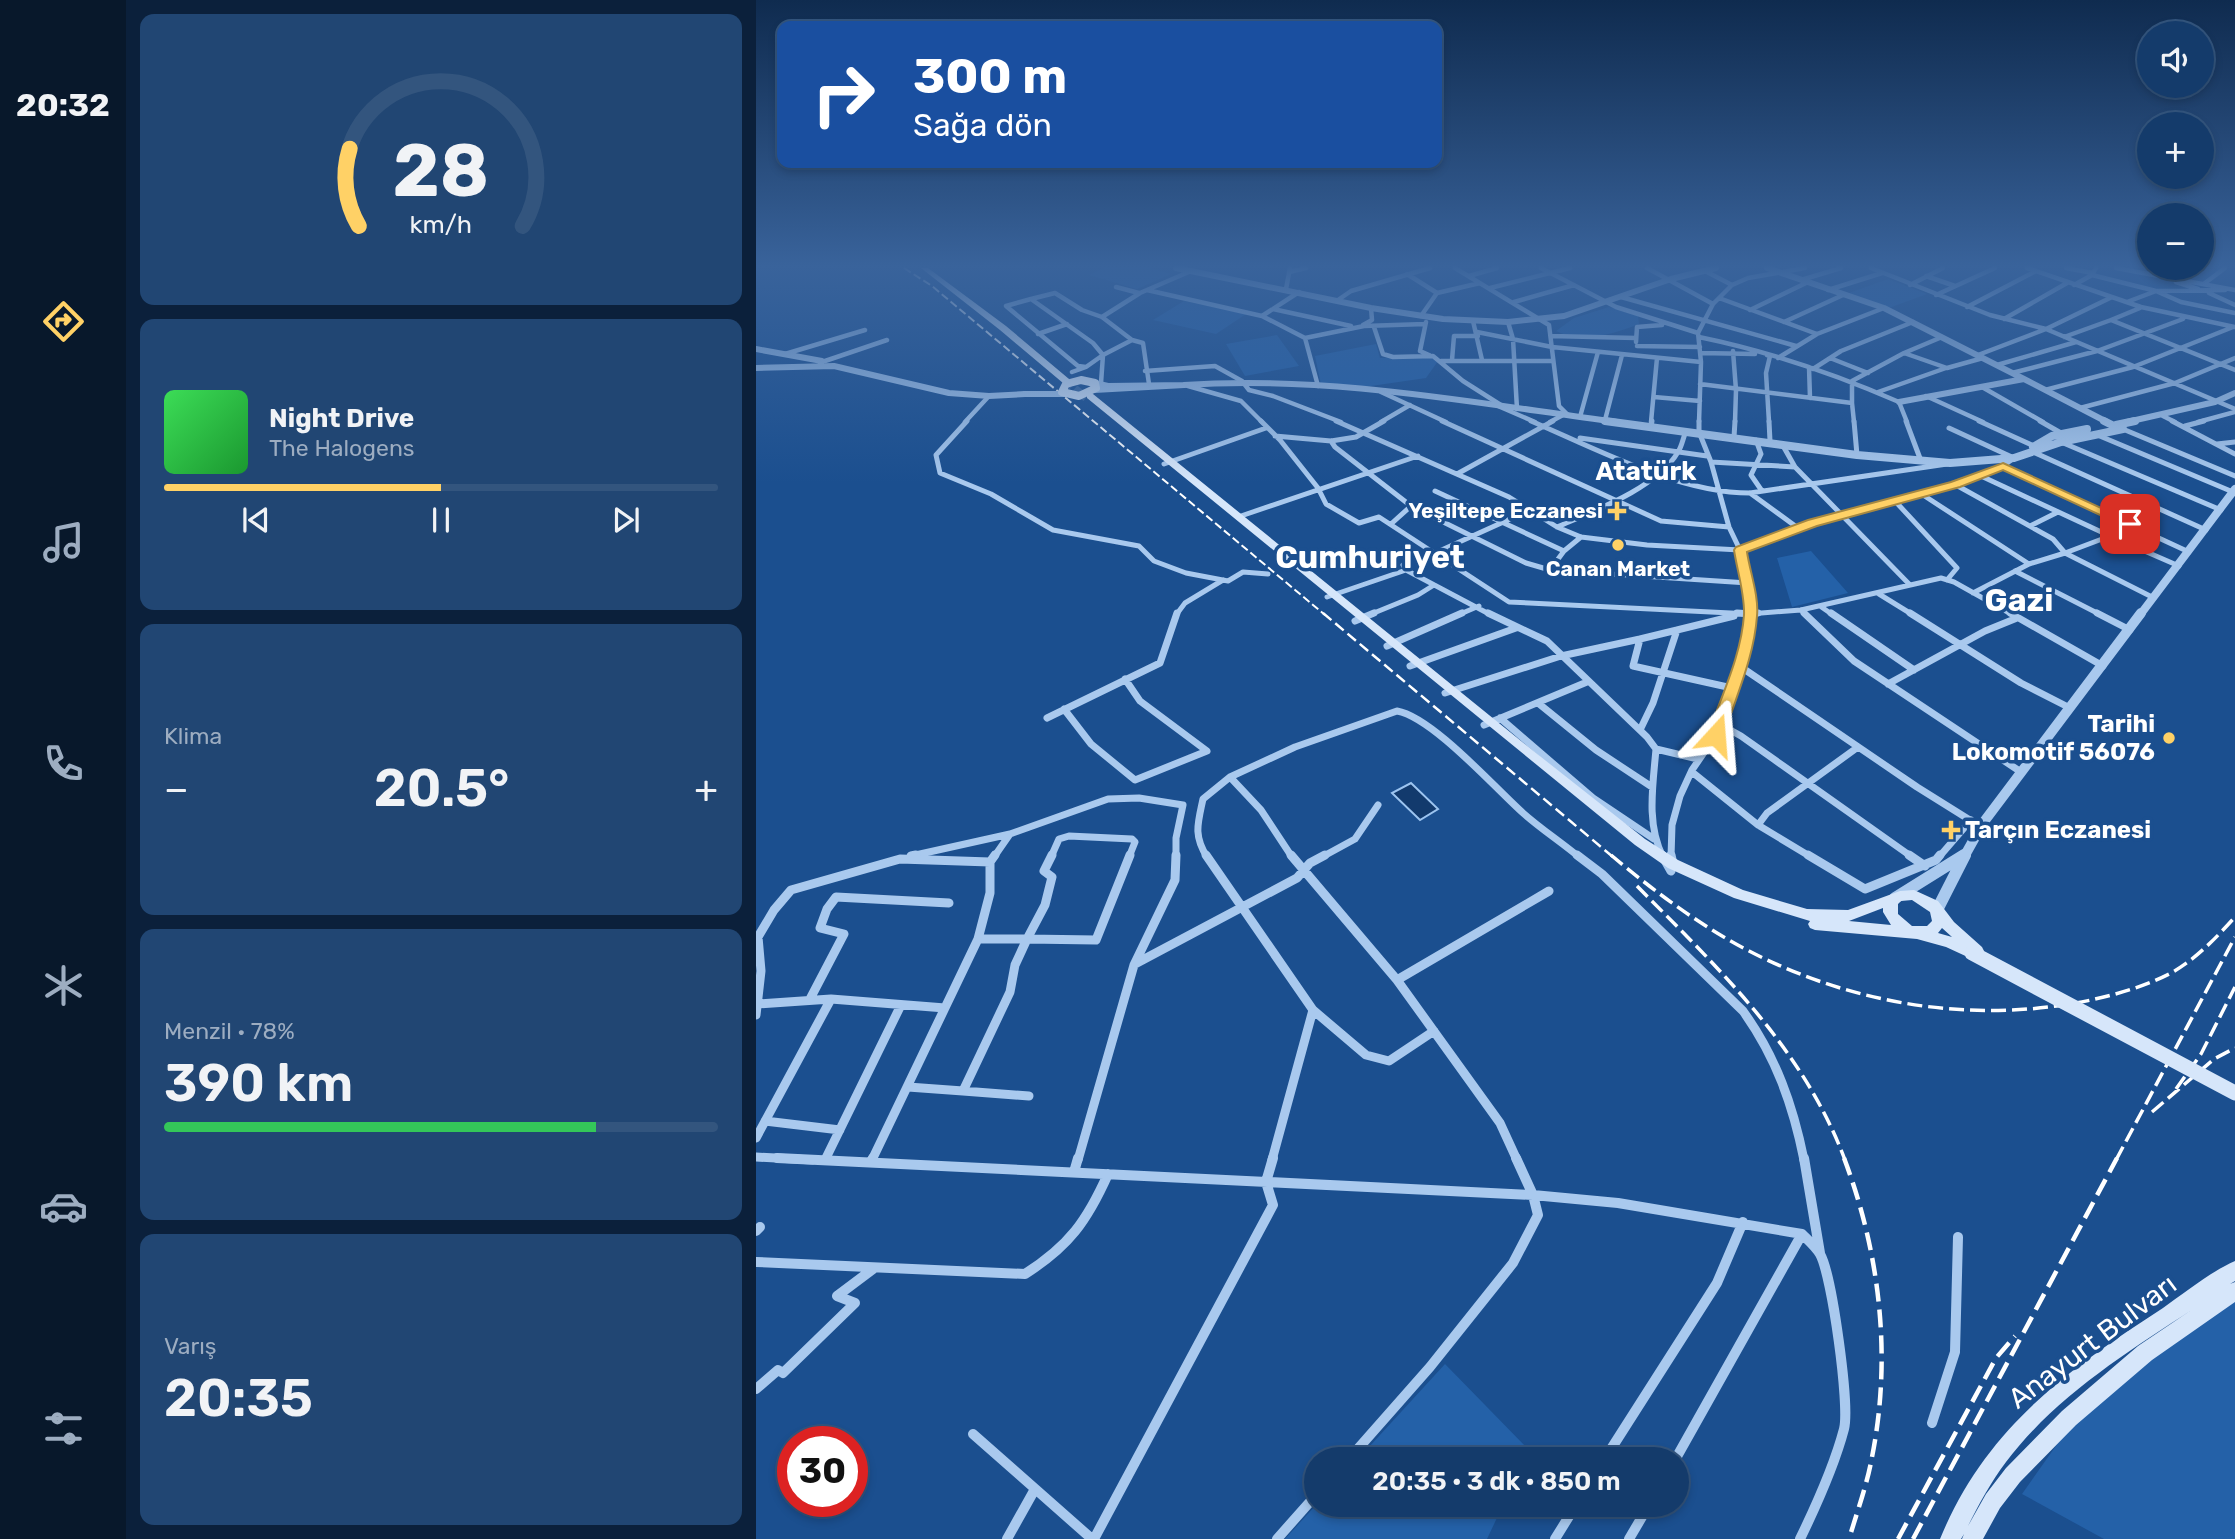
<!DOCTYPE html>
<html lang="tr">
<head>
<meta charset="utf-8">
<style>
	:root { --surface:#143b6b; --page:#214673; --text:#f1f3f6; --muted:#9dadc1; --line:#33557e; --accent:#ffd166 }
	body { margin:0; font-family:Rubik,sans-serif; background:var(--page); color:var(--text); height:100vh; display:flex; flex-direction:column; font-size:26px; white-space:nowrap }
	* { box-sizing:border-box; margin:0 }
	p { font-size:23px; color:var(--muted) }
	.icon { flex:none; width:38px; height:38px; fill:none; stroke:currentColor; stroke-width:2; stroke-linecap:round; stroke-linejoin:round }
	.map { position:relative; flex:1; overflow:hidden }
	.drawer { display:flex; flex-direction:column; gap:14px; padding:14px; background:#0b203b; width:630px }
	.drawer>* { flex:none }
	.guide { position:absolute; left:21px; top:21px; width:665px; height:147px; border-radius:14px; box-shadow:0 4px 10px #0003,0 0 0 2px var(--line); background:#1a4fa0; color:#fff; overflow:hidden }
	.controls { position:absolute; left:1381px; top:21px; display:grid; gap:14px }
	.controls a { display:grid; place-items:center; width:77px; height:77px; border-radius:50%; background:var(--surface); box-shadow:0 4px 10px #0003,0 0 0 2px var(--line); font-size:35px }
	.speed { position:absolute; left:21px; top:1426px; display:flex; gap:14px; font-size:35px; font-weight:700; text-align:center }
	.speed>* { display:grid; place-content:center; width:91px; height:91px; border-radius:50%; background:var(--surface); box-shadow:0 4px 10px #0003,0 0 0 2px var(--line); line-height:1 }
	.speed .limit { border:10px solid #d22; background:#fff; color:#111 }
	.pin { position:absolute; display:grid; place-items:center; width:60px; height:60px; color:#fff; margin:-30px; border-radius:14px; box-shadow:0 4px 10px #0006 }
	.me { position:absolute; width:77px; margin:-38px; rotate:19deg; stroke-linejoin:round; filter:drop-shadow(0 0 5px #0008) }
	.turn { display:flex; align-items:center; gap:24px; height:147px; padding:0 21px; font-size:32px }
	.turn .icon { width:91px; height:91px; stroke-width:2.5 }
	.turn b { display:block; font-size:49px; line-height:60px }
	.big { font-size:52px; font-weight:600; line-height:1.1 }
	.drawer .card { flex:1; display:flex; flex-direction:column; justify-content:center; gap:10px; min-width:0; padding:0 24px; border-radius:14px; background:var(--page) }
	.drawer .dial { align-items:center; gap:0 }
	.dial svg { height:182px; overflow:visible; fill:none; stroke:var(--line); stroke-width:7; stroke-linecap:round; text-anchor:middle }
	.dial text { fill:var(--text); stroke:none }
	.song { display:flex; align-items:center; gap:21px }
	.cover { width:84px; height:84px; border-radius:10px; background:linear-gradient(135deg,hsl(130 70% 55%),hsl(130 70% 35%)) }
	.played { height:7px; border-radius:4px; background:linear-gradient(90deg,var(--accent) 50%,var(--line) 50%) }
	.keys { display:flex; justify-content:space-around; direction:ltr }
	.heat { display:flex; justify-content:space-between; align-items:center; font-size:38px; direction:ltr }
	.charge { height:10px; border-radius:5px; background:linear-gradient(90deg,#34c759 78%,var(--line) 0) }
	.trip { position:absolute; left:548px; top:1447px; width:385px; height:70px; border-radius:35px; background:var(--surface); box-shadow:0 4px 10px #0003,0 0 0 2px var(--line); font-weight:600; line-height:70px; text-align:center }
	main { display:flex; flex:1; min-height:0 }
	.tab-bar { display:flex; flex-direction:column; width:126px; justify-content:space-around; align-items:center; background:#08182b; color:var(--muted) }
	.tab-bar .icon { width:49px; height:49px }
	.tab-bar .selected { color:var(--accent) }
	.tab-bar b { font-size:32px; color:var(--text) }
	.map>svg:first-child { display:block }
	.green { fill:#2461a8 }
	.water { fill:#123a6d; stroke:#9cc4f0; stroke-width:2 }
	.lines { fill:none; stroke-linecap:round; stroke-linejoin:round }
	.secondary-tunnel { stroke:#3d69a0; stroke-width:8; stroke-dasharray:8 3.5; stroke-linecap:butt }
	.minor-far4 { stroke:#a9c9ee; stroke-width:4.5 }
	.minor-far3 { stroke:#a9c9ee; stroke-width:5 }
	.minor-far2 { stroke:#a9c9ee; stroke-width:7 }
	.minor-far1 { stroke:#a9c9ee; stroke-width:9 }
	.minor { stroke:#a9c9ee; stroke-width:10 }
	.tertiary-far3 { stroke:#a9c9ee; stroke-width:6 }
	.tertiary-far2 { stroke:#a9c9ee; stroke-width:8 }
	.tertiary-far1 { stroke:#a9c9ee; stroke-width:10 }
	.tertiary { stroke:#a9c9ee; stroke-width:12 }
	.secondary { fill:#d6e6fa; fill-rule:evenodd }
	.rail-far3 { stroke:#fff; stroke-width:2; stroke-dasharray:8 3.5; stroke-linecap:butt }
	.rail-far2 { stroke:#fff; stroke-width:2.5; stroke-dasharray:11 5; stroke-linecap:butt }
	.rail-far1 { stroke:#fff; stroke-width:3.5; stroke-dasharray:15 6; stroke-linecap:butt }
	.rail { stroke:#fff; stroke-width:4.5; stroke-dasharray:18 8; stroke-linecap:butt }
	.tertiary-bridge { stroke:#a9c9ee; stroke-width:6 }
	.secondary-bridge-far1 { stroke:#d6e6fa; stroke-width:8 }
	.secondary-bridge { stroke:#d6e6fa; stroke-width:15 }
	.route { fill:#ffd166; stroke:#a68842; stroke-width:2 }
	.poi-dot { fill:#ffd166; stroke:#1b4f8f; stroke-width:2.5 }
	.labels { text-anchor:middle; stroke-width:7; stroke-linejoin:round; paint-order:stroke }
	.far-poi-label { font-size:21px; font-weight:bold; fill:#fff; stroke:#1b4f8f; text-anchor:end }
	.poi-label { font-size:24px; font-weight:bold; fill:#fff; stroke:#1b4f8f; text-anchor:end }
	.far-district-label { font-size:26px; font-weight:bold; fill:#fff; stroke:#1b4f8f }
	.near-street-label { font-size:28px; fill:#fff; stroke:#1b4f8f }
	.district-label { font-size:32px; font-weight:bold; fill:#fff; stroke:#1b4f8f }
</style>
</head>
<body>
<main>
<nav class="tab-bar">
<b>20:32</b>
<svg class="icon selected" aria-label="directions" viewBox="0 0 24 24"><path d="M12 3l9 9-9 9-9-9zM9 14v-3h6M13 9l2 2-2 2"/></svg>
<svg class="icon" aria-label="music" viewBox="0 0 24 24"><path d="M9 18V5l10-2v13"/><circle cx="6" cy="18" r="3"/><circle cx="16" cy="16" r="3"/></svg>
<svg class="icon" aria-label="phone" viewBox="0 0 24 24"><path d="M5 4h4l2 5-3 2q2 4 5 5l2-3 5 2v4C11 20 4 13 5 4z"/></svg>
<svg class="icon" aria-label="climate" viewBox="0 0 24 24"><path d="M12 3v18M4 7l16 10M4 17L20 7"/></svg>
<svg class="icon" aria-label="car" viewBox="0 0 24 24"><path d="M5 17H2v-5l4-1 3-4h7l3 4 3 1v5h-3M9 17h6M6 11h13"/><circle cx="7" cy="17" r="2"/><circle cx="17" cy="17" r="2"/></svg>
<svg class="icon" aria-label="filters" viewBox="0 0 24 24"><path d="M4 7h16M4 17h16"/><circle cx="9" cy="7" r="2"/><circle cx="15" cy="17" r="2"/></svg>
</nav>
<section class="drawer">
<div class="card dial"><svg viewBox="0 0 100 80">
<path d="M14 69A42 42 0 1 1 86 69"/>
<path d="M14 69A42 42 0 0 1 10 35" stroke="#ffd166"/>
<text x="50" y="56" font-size="32" font-weight="700">28</text>
<text x="50" y="72" font-size="11">km/h</text>
</svg></div>
<div class="card">
<div class="song"><i class="cover"></i><div><b>Night Drive</b><p>The Halogens</p></div></div>
<div class="played"></div>
<div class="keys"><svg class="icon" aria-label="previous" viewBox="0 0 24 24"><path d="M18 5L8 12l10 7zM5 5v14"/></svg><svg class="icon" aria-label="pause" viewBox="0 0 24 24"><path d="M8 5v14M16 5v14"/></svg><svg class="icon" aria-label="next" viewBox="0 0 24 24"><path d="M6 5l10 7-10 7zM19 5v14"/></svg></div>
</div>
<div class="card"><p>Klima</p>
<div class="heat"><a>−</a><b class="big">20.5°</b><a>+</a></div>
</div>
<div class="card"><p>Menzil · 78%</p><b class="big">390 km</b><div class="charge"></div></div>
<div class="card"><p>Varış</p><b class="big">20:35</b></div>
</section>
<div class="map">
<svg width="1479" height="1539" viewBox="0 0 1479 1539">
	<rect width="100%" height="100%" fill="#1b4f8f"/>
	<path class="green" d="M348,268H394L415,274L381,289L333,275Z
		M1132,279L1171,294L1133,308L1093,293Z
		M428,301L490,314L460,334L397,320Z
		M853,307L882,316L883,324C858,334 826,344 800,331L818,318Z
		M521,335L543,366L489,376L470,344Z
		M620,344L624,358L676,357L682,361L670,378L608,387L565,385L559,356Z
		M1055,551L1092,593L1036,607L1021,558Z
		M1479,1301V1539H1348L1266,1494L1321,1416L1372,1370Z
		M689,1364L773,1450L768,1459H602Z
		M560,1505H747L731,1539H529Z"/>
	<path class="water" d="M655,783L682,809L664,820L636,793Z"/>
	<g class="lines">
		<path class="secondary-tunnel" d="M310,381L330,398"/>
		<path class="minor-far4" d="M699,268L793,325L803,406L812,415
			M785,268L860,307L942,333
			M891,268L957,304
			M1115,268L1234,315L1290,329L1222,355
			M1271,268L1385,307L1479,327
			M1310,268L1337,273
			M1360,268L1479,290
			M949,271L976,285
			M533,272L550,268
			M651,274L681,293
			M1336,275L1400,291L1425,302L1479,313
			M713,276L741,268
			M1170,276L1199,286
			M1422,278L1420,282L1442,289
			M1045,280L1085,268
			M1449,283L1469,268
			M1154,285L1187,268
			M1318,285L1336,275L1340,268
			M360,287L383,293
			M734,288L814,268
			M530,289L534,268
			M391,290L506,316L549,338
			M1072,290L1126,273
			M299,293L326,310L346,317L376,340L347,355L337,343L275,299Z
			M1453,293L1479,305
			M1180,295L1239,268
			M865,297L1040,346
			M963,298L1061,334
			M275,299L250,306L322,366L330,367L347,355
			M582,300L595,291L674,268
			M758,302L818,285
			M1371,302L1400,291L1469,290
			M1211,307L1280,271
			M1384,308L1355,320L1479,370
			M517,309L595,326
			M994,310L1052,282
			M506,316L543,292
			M665,316L681,293L724,283
			M346,317L384,293L435,271
			M1248,319L1311,283
			M717,321L726,360
			M670,322L664,351L673,355
			M752,322L757,339L761,409
			M1028,322L1087,295
			M607,325L616,320L615,308
			M618,327L627,354L637,357L677,356L707,381L748,407
			M1290,329L1479,409
			M1290,329L1354,298
			M721,332L796,347L945,362
			M282,334L311,324
			M795,336L880,338
			M943,337C1011,351 1079,374 1143,402L1151,422
			M1308,337L1355,320
			M376,340L387,343L393,384
			M880,342L881,327L906,325
			M881,346L944,347
			M977,351L980,390L979,422
			M945,353L999,354
			M1148,353L1191,368L1227,358
			M29,354L109,330
			M1011,355L1014,356L1010,373L1013,422
			M1022,358L1061,334L1128,308
			M1074,358L1112,373
			M696,360L698,336H722
			M69,361L131,340
			M685,361H797
			M1241,365L1320,342
			M1053,367L1054,398
			M1057,369L1085,351L1157,322
			M389,371L459,366L486,381L493,390L517,396L585,422
			M316,372L330,367
			M1256,373L1341,351L1427,319
			M345,383L347,355
			M944,384L1096,403V381L1148,353L1186,337
			M432,386L485,401L506,422
			M562,386L549,338L608,326L669,324
			M1226,387L1287,422
			M1289,390L1377,367L1477,327
			M625,392L690,422
			M1122,392L1190,368
			M1170,396L1227,422
			M898,397L944,401
			M1096,403L1098,422
			M742,406L779,422
			M1324,408L1419,383L1479,358
			M1407,416L1419,422
			M824,417L842,352
			M849,420L866,355
			M209,422L233,396
			M625,422L654,405
			M794,422L807,415
			M895,422L901,358
			M943,422L945,362L942,333L957,304L976,285L992,278L1049,268
			M1442,422L1479,412"/>
		<path class="minor-far3" d="M211,421L180,455L184,473L235,494L297,530L383,546L398,561L430,573L472,581L487,572L512,574
			M505,421L524,440L562,488L570,504L603,523L623,517L753,602L995,614
			M580,421L753,497L801,527L825,537L891,545L984,550L1056,523L1200,485L1247,466L1258,458L1193,428
			M686,421L905,521L973,527
			M775,421C840,449 923,493 994,493L1191,464
			M943,421V432L955,462L973,527L984,550L992,583L995,615
			M1013,421L1014,441
			M1098,421L1101,455
			M1150,421L1165,461
			M1223,421L1278,446
			M1284,421L1305,433
			M1416,421L1479,454
			M1429,426L1448,421
			M895,427L896,421
			M1362,427L1479,476
			M1339,434L1477,492
			M519,436L575,441L600,437L628,421
			M978,437L979,421
			M824,438L951,456
			M1000,440L1005,454L995,475L1006,491
			M575,441L579,447L655,506L770,563L794,570L992,583
			M1305,442L1465,510
			M1026,444L1039,467L1154,585
			M1461,444L1479,442
			M1275,451L1450,530
			M955,462L1039,467
			M408,464L510,428
			M1247,466L1433,552
			M701,474L797,421
			M1225,476L1354,536
			M1200,485L1297,539L1309,553L1273,564
			M679,491L808,551
			M994,493L1042,528
			M1164,493L1273,564L1217,593
			M1139,501L1201,568L1191,580
			M482,517L662,456
			M635,524L655,506
			M1274,526L1300,513
			M801,527C838,511 901,488 922,452C926,446 927,438 930,431
			M679,553L774,510
			M650,570L647,565L676,551
			M794,570L808,551L825,537
			M1259,571L1345,615
			M1123,594L1157,615
			M571,597L650,570L735,615
			M1398,598L1309,553L1354,536L1423,566
			M1064,606L1077,615
			M1045,610L1050,615
			M993,614L1045,610L1185,578L1198,582L1257,615
			M420,615L429,603L467,580
			M613,615L662,595L678,585
			M702,615L723,606"/>
		<path class="minor-far2" d="M732,613L791,641L891,737L900,749C897,785 890,824 907,857
			M981,613L995,614
			M995,613L985,667L1161,787L1225,827
			M1048,613L1098,661L1265,772
			M1075,613L1158,670
			M1154,613L1265,683L1314,708
			M1254,613L1347,666
			M1341,613L1374,630
			M993,614L1002,613
			M599,621L618,613
			M921,630L978,616
			M884,639L921,630L897,703L884,730
			M631,646L706,613
			M654,666L760,628
			M1132,684L1229,631L1261,618
			M689,693L805,656L884,639L877,666L976,688
			M782,703L840,750L896,787
			M308,709L335,744L379,780L451,751L384,701L369,679
			M291,718L404,663L421,613
			M744,718L837,798L898,839
			M728,725L831,682
			M965,725L985,736L1156,857
			M900,749L942,759
			M936,772L1002,825L1011,813L1102,747
			M1002,825L1055,857
			M155,856L254,834
			M238,857L254,834L352,799L383,798L427,805L420,838V857
			M295,857L303,839L313,836L376,839L379,842L373,857
			M451,857C437,835 442,823 447,799L474,777
			M536,857L505,810L474,777L539,747L641,711C676,717 739,788 767,813C785,829 805,842 823,857
			M566,857L599,839L622,805
			M915,857L916,825L924,796L936,770L960,735L985,667
			M1183,857L1215,820"/>
		<path class="minor-far1" d="M450,855L557,1010L610,1055L633,1061L678,1031
			M535,855L641,980L744,1123L761,1160
			M821,855L846,874L987,1011C1020,1057 1037,1105 1048,1160
			M906,855L915,871
			M915,855L917,864
			M1052,855L1109,889L1180,860L1184,855
			M1153,855L1169,866
			M155,856L160,855
			M222,939H271
			M271,939L340,940L374,855
			M271,939L289,905L296,877L288,871L296,855
			M379,964L541,878L554,863L569,855
			M641,980L793,891
			M54,999L88,934L64,928L71,909L80,897L193,903
			M1,1004L75,999
			M0,1015L5,971L2,937L18,910L35,890L144,859L234,862
			M152,1087L207,1091L254,992L259,965L271,939
			M207,1091L273,1096
			M9,1121L84,1130
			M0,1138L75,999L189,1008
			M0,1157L57,1160
			M69,1160L145,1005
			M116,1160L222,939L234,893V862L239,855
			M322,1160L378,965L419,880L420,855
			M516,1160L557,1010"/>
		<path class="minor" d="M21,1158L777,1195L862,1203L1046,1234C1052,1240 1060,1247 1064,1254C1076,1275 1094,1406 1088,1429C1078,1467 1061,1504 1044,1539
			M1048,1158L1064,1253
			M115,1162L117,1158
			M318,1172L322,1158
			M0,1231L4,1227
			M0,1262L269,1274C313,1246 331,1221 352,1174
			M0,1389L22,1370L27,1373L99,1303L81,1296L117,1269
			M1176,1423L1199,1352L1202,1237
			M217,1434L336,1539
			M592,1460L674,1367L757,1263L782,1215L777,1195L760,1158
			M848,1460L961,1283L987,1222
			M919,1460L1046,1234
			M251,1539L279,1489
			M338,1539L517,1205L510,1182L517,1158
			M521,1539L560,1495
			M799,1539L820,1505
			M873,1539L893,1505"/>
		<path class="tertiary-far3" d="M420,268L615,308L687,319L752,322L808,316L915,279L960,268
			M1011,268L1128,308L1268,379
			M0,349L66,361
			M0,368L78,366L193,393L233,396L269,394
			M428,385C573,375 718,403 861,422
			M338,390L428,385L352,386L339,383
			M1143,402L1268,379L1351,422
			M1371,422L1459,402L1479,393"/>
		<path class="tertiary-far2" d="M849,421L1101,455L1194,463L1258,458L1305,442L1367,429
			M1348,421L1358,426
			M1360,425L1379,421
			M1277,447L1296,436L1331,429
			M1384,615L1479,489"/>
		<path class="tertiary-far1" d="M1205,857L1208,855
			M1208,857L1227,823L1385,613"/>
		<path class="tertiary" d="M1139,898L1208,855
			M1181,910L1209,855"/>
		<path class="secondary" d="M165,268H172L250,326L313,379V383H307L244,330Z
			M331,394H337L780,753L889,839L922,860L987,890L1051,909L1092,910L1144,891L1158,890L1182,901L1198,922L1226,947L1228,951L1226,955L1216,959L1190,947L1161,939L1059,930L1054,928L1052,924L1054,921L978,898L912,868L879,845L331,398ZM1156,900L1174,912L1176,921L1171,926H1156L1142,914V904L1145,901ZM1127,908V912L1135,925L1093,921ZM1186,928L1196,937L1182,933Z
			M1479,1261V1281L1474,1284L1479,1282V1302L1396,1360L1320,1425L1264,1482L1244,1508L1227,1539H1206L1208,1534L1205,1539H1184C1229,1429 1311,1370 1407,1308C1428,1293 1456,1271 1479,1261ZM1437,1309L1382,1346L1306,1411L1250,1468L1230,1494L1212,1526C1223,1504 1235,1482 1250,1462C1299,1397 1370,1353 1437,1309Z"/>
		<path class="rail-far3" d="M148,268L176,286L569,615"/>
		<path class="rail-far2" d="M567,613L857,857"/>
		<path class="rail-far1" d="M855,855C899,892 947,928 999,954C1103,1006 1222,1024 1335,1000C1362,994 1390,986 1415,973C1440,959 1460,938 1479,917
			M881,886C963,969 1047,1048 1089,1160
			M1420,1089L1445,1054L1479,987
			M1396,1112L1458,1059L1479,1048
			M1360,1160L1479,937"/>
		<path class="rail" d="M1088,1158C1124,1253 1136,1357 1116,1457C1111,1485 1101,1512 1093,1539
			M1142,1539L1240,1358L1259,1336
			M1157,1539L1361,1158"/>
		<path class="tertiary-bridge" d="M269,394H308"/>
		<path class="secondary-bridge-far1" d="M325,380L339,383L340,388L323,396L306,392L310,384Z"/>
		<path class="secondary-bridge" d="M1216,953L1479,1093"/>
	</g>
	<linearGradient id="sky" x2="0" y2="1"><stop stop-color="#0f2b4f"/><stop offset="0.55" stop-color="#39639b"/><stop offset="1" stop-color="#39639b" stop-opacity="0"/></linearGradient>
	<rect width="1479" height="483" fill="url(#sky)"/>
	<path class="route" d="M1247,463L1380,524L1378,527H1370L1247,470L1204,487L1061,526L991,552C994,572 1003,596 1001,616C998,658 980,696 968,735L965,739H954L952,735C965,696 985,657 988,615C989,595 981,570 978,550L980,547L1052,520L1195,482Z"/>
	<g class="poi-dot">
		<path d="M857.5 500.5h7v7h7v7h-7v7h-7v-7h-7v-7h7z"/>
		<circle cx="862" cy="545" r="7"/>
		<circle cx="1413" cy="738" r="7"/>
		<path d="M1191.5 819.5h7v7h7v7h-7v7h-7v-7h-7v-7h7z"/>
	</g>
	<g class="labels">
		<g class="far-poi-label">
			<text x="847" y="518">Yeşiltepe Eczanesi</text>
			<text x="862" y="576" text-anchor="middle">Canan Market</text>
		</g>
		<g class="poi-label">
			<text x="1399" y="732">Tarihi<tspan x="1399" dy="28">Lokomotif 56076</tspan></text>
			<text x="1209" y="838" text-anchor="start">Tarçın Eczanesi</text>
		</g>
		<g class="far-district-label">
			<text x="890" y="480">Atatürk</text>
		</g>
		<g class="near-street-label">
			<text transform="translate(1336 1341) rotate(-37)" y="10">Anayurt Bulvarı</text>
		</g>
		<g class="district-label">
			<text x="614" y="568">Cumhuriyet</text>
			<text x="1263" y="611">Gazi</text>
		</g>
	</g>
</svg>
<div class="controls">
<a><svg class="icon" aria-label="sound" viewBox="0 0 24 24"><path d="M4 9h4l5-4v14l-5-4H4zM17 9q2 3 0 6"/></svg></a>
<a>+</a>
<a>−</a>
</div>
<div class="speed"><div class="limit">30</div></div>
<div class="pin" style="left:1374px;top:524px;background:#d93025"><svg class="icon" aria-label="arrive" viewBox="0 0 24 24"><path d="M6 21V4h12l-3 4 3 4H6"/></svg></div>
<svg class="me" style="left:960px;top:735px" viewBox="-20 -20 40 40"><path d="M0-17L14 15 0 8-14 15z" fill="#ffd166" stroke="#fff" stroke-width="4"/></svg>
<div class="trip">20:35 · 3 dk · 850 m</div>
<div class="guide">
<div class="turn"><svg class="icon" aria-label="right" viewBox="0 0 24 24"><path d="M7 20v-9h11M14 6l5 5-5 5"/></svg><div><b>300 m</b>Sağa dön</div></div>
</div>
</div>
</main>
</body>
</html>
